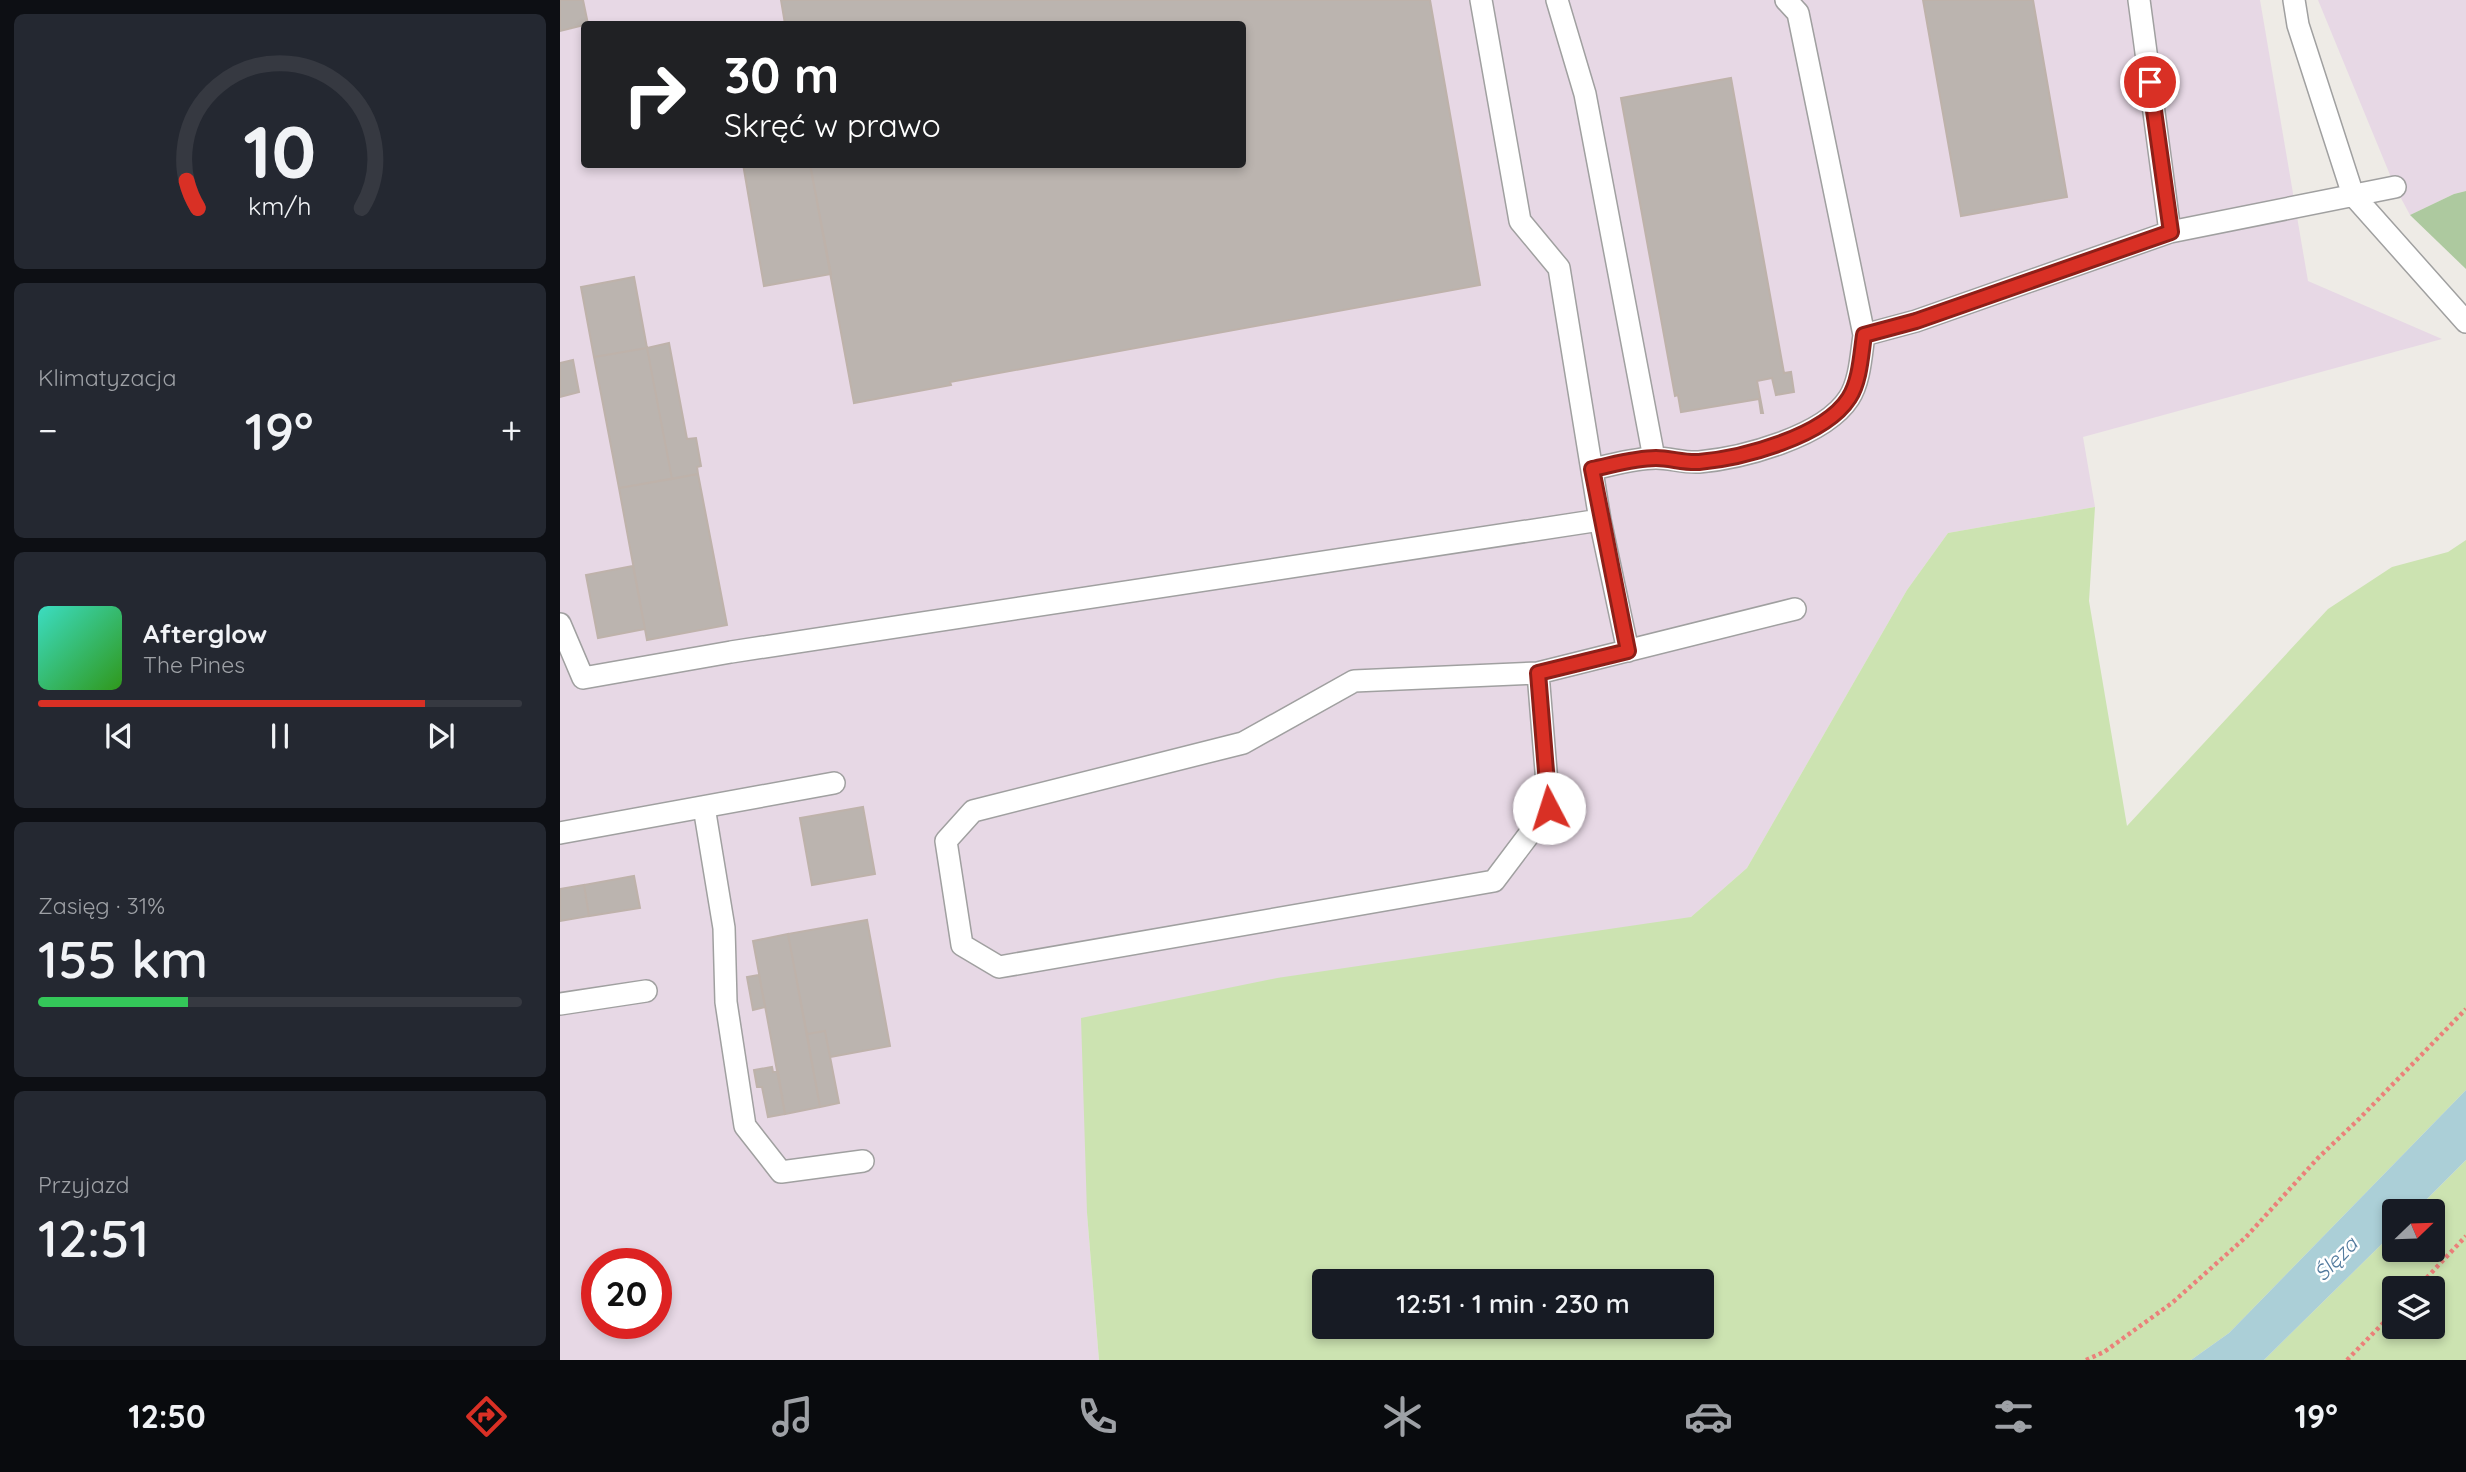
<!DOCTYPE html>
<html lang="pl">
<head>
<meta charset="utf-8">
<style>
	:root { --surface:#171b24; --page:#242831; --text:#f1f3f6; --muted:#9ea1a6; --line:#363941; --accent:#d93025 }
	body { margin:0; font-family:Quicksand,sans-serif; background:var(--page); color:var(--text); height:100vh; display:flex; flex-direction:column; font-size:26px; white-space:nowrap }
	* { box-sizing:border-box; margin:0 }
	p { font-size:23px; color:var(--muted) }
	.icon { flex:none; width:38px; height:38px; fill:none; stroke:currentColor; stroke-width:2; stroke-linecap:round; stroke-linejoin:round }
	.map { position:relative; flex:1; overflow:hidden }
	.details { display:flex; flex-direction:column; gap:14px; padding:14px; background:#0d0f14; width:560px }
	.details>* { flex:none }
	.top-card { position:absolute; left:21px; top:21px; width:665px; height:147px; border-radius:7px; box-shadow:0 4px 10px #0003; background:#202124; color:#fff; overflow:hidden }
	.needle { width:46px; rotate:67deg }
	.buttons { position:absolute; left:1822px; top:1199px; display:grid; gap:14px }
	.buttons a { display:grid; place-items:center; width:63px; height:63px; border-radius:7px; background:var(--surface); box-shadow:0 4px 10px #0003; font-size:35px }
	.speed { position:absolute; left:21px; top:1248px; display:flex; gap:14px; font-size:35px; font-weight:700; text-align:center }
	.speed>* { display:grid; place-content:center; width:91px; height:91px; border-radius:50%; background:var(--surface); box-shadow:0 4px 10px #0003; line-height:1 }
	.speed .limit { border:10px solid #d22; background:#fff; color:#111 }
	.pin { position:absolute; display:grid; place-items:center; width:60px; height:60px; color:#fff; margin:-30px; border:4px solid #fff; border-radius:50%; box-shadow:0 2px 7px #0007 }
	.me { position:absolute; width:77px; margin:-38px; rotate:355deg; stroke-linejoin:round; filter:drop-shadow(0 0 5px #0008) }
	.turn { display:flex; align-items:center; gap:24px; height:147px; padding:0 28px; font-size:32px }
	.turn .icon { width:91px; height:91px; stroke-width:2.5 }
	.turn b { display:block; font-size:49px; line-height:60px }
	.big { font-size:52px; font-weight:600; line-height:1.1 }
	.details .tile { flex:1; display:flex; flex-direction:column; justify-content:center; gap:10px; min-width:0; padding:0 24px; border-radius:10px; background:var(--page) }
	.details .dial { align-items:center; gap:0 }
	.dial svg { height:182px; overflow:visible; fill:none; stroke:var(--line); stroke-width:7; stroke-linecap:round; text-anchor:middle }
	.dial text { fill:var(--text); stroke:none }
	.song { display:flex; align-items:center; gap:21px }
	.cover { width:84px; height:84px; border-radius:10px; background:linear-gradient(135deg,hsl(170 70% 55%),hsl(110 70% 35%)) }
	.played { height:7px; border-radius:4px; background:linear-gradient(90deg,var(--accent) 80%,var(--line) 80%) }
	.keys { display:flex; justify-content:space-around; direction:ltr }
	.heat { display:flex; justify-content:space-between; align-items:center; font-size:38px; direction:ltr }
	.charge { height:10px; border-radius:5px; background:linear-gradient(90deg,#34c759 31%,var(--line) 0) }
	.trip { position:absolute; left:752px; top:1269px; width:402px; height:70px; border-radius:7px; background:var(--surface); box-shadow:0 4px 10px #0003; font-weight:600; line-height:70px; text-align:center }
	.tab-bar { display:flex; height:112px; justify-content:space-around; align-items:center; background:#090b0e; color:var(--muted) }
	.tab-bar .icon { width:49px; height:49px }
	.tab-bar .selected { color:var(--accent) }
	.tab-bar b { font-size:32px; color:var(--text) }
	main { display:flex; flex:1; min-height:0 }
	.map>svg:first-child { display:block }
	.industrial { fill:#e7d8e5; fill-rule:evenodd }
	.grass { fill:#cce3b1; fill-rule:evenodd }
	.forest { fill:#adc99f }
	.water { fill:#abcfd7 }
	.building { fill:#bbb4af; stroke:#beb2aa; stroke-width:2 }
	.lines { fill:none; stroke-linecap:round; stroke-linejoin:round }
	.service-casing { stroke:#a0a0a0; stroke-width:24 }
	.path { stroke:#eb807a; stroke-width:4.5; stroke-dasharray:3.5 3.5; stroke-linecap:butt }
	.service { stroke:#fff; stroke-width:21 }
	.route-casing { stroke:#8d1f18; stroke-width:18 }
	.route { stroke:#d93025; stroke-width:12 }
	.labels { text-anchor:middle; stroke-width:5; stroke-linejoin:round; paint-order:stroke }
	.water-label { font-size:21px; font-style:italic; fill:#527a9d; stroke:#fff }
</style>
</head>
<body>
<main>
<section class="details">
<div class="tile dial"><svg viewBox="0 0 100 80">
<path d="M14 69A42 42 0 1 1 86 69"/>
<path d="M14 69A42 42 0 0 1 9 57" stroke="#d93025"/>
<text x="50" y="56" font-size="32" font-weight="700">10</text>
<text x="50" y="72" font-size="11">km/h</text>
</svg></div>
<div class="tile"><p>Klimatyzacja</p>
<div class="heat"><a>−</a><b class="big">19°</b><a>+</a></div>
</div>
<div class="tile">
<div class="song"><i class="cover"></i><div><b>Afterglow</b><p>The Pines</p></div></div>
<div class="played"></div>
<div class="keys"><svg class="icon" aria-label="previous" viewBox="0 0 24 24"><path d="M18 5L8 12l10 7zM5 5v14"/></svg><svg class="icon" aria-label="pause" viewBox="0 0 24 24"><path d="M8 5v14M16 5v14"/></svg><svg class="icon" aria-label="next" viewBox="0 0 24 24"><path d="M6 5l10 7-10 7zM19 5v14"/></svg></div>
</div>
<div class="tile"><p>Zasięg · 31%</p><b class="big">155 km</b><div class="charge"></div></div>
<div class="tile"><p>Przyjazd</p><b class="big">12:51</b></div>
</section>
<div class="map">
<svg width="1906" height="1360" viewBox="0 0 1906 1360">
	<rect width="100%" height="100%" fill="#eeebe6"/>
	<path class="industrial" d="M0,0H1700L1748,281L1882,339L1523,437L1535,507L1388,533L1347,590L1187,868L1131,917L527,1213L539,1360H0ZM24,24H682V164H24ZM37,1264H96V1323H37Z
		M1758,0H1906V191L1894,194L1850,215L1835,187Z"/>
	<path class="grass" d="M1535,507L1529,601L1567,826L1768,609L1832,567L1888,552L1906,540V1090L1669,1333L1631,1360H539L527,1213L521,1018L717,978L1131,917L1187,868L1347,590L1388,533ZM765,1281H1143V1326H765Z
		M1906,1160V1360H1704L1834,1232V1250H1872V1211H1855ZM1834,1288H1872V1326H1834Z"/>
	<path class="forest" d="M1906,191V269L1850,215L1894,194Z"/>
	<path class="water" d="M1906,1090V1160L1855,1211H1834V1232L1704,1360H1631L1669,1333Z"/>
	<path class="building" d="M0,0H23L28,24L0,31Z
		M221,0H870L920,285L390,382L391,385L294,403L250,164H682V24H225Z
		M1363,0H1473L1507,197L1401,216Z
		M1171,78L1224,373L1231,372L1234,392L1216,395L1212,378L1197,381L1203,413H1201L1199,399L1121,412L1118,395L1115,396L1061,98Z
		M183,164H250L271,274L204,286Z
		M74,277L87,348L34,357L21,287Z
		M109,343L127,439L136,438L141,466L137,467L138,474L112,479L87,348Z
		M87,348L112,479L59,488L34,357Z
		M13,360L19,392L0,397V363Z
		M138,474L167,625L87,640L59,488Z
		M73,566L85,629L38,638L26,575Z
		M303,807L315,874L252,885L240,818Z
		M74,876L80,908L29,916L24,885Z
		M24,885L29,916L0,921V889Z
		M307,920L330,1046L270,1057L265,1031L247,1034L228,934Z
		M228,934L260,1107L225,1114L193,941Z
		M199,975L205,1007L193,1010L187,977Z
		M265,1031L279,1103L260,1107L247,1034Z
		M212,1067L213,1072L218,1071L225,1114L208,1117L202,1087H197L194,1070Z"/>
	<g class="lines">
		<defs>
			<path id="service" d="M997,0L1025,94L1094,458
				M1226,0L1238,13L1304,335
				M1579,0L1610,232
				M1734,0L1738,25L1793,195L1906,322
				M1032,469C1052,465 1075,458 1096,458C1110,458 1124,463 1139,462C1182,458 1264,437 1289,398C1300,381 1301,355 1304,335L1356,321L1610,232L1835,187
				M1040,520L1068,651
				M0,624L23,678L171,652L1040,520L999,268L960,221L921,0
				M978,673L989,808L934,881L439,967L402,945L386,841L413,811L683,743L794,681L978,673L1235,609
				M144,807L164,928L166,1002L185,1126L221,1172L303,1161
				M0,833L274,783
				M0,1004L86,991"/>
		</defs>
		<use href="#service" class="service-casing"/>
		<path class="path" d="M1857,1288L1906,1236
			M1526,1360L1544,1352L1612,1303L1686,1237L1758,1158L1799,1119L1906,1009
			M1787,1360L1834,1312"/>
		<use href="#service" class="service"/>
	</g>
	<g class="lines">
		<defs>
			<path id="route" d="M989,808L978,673L1068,651L1032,469C1052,465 1075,458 1096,458C1110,458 1124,463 1139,462C1182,458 1264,437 1289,398C1300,381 1301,355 1304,335L1356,321L1611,232L1590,82"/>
		</defs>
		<use href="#route" class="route-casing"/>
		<use href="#route" class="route"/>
	</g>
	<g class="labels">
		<g class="water-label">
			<text transform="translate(1776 1259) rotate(-46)" y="7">Ślęza</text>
		</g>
	</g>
</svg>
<div class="buttons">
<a><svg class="needle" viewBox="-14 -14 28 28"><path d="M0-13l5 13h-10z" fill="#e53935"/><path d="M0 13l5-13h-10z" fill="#9ea1a6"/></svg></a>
<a><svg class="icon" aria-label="layers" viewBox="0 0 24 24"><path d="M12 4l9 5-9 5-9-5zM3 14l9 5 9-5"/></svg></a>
</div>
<div class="speed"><div class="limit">20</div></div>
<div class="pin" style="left:1590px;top:82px;background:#d93025"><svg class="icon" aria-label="arrive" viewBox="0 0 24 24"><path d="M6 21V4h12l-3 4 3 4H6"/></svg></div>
<svg class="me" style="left:989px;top:808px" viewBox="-20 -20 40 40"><circle r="19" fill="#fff"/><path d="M0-13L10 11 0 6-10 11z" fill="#d93025"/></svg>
<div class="trip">12:51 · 1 min · 230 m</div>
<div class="top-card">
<div class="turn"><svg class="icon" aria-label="right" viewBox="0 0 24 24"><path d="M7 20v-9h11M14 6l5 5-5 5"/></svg><div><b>30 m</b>Skręć w prawo</div></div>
</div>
</div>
</main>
<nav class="tab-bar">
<b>12:50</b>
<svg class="icon selected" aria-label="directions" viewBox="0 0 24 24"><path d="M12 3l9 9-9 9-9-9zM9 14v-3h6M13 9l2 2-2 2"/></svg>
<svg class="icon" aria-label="music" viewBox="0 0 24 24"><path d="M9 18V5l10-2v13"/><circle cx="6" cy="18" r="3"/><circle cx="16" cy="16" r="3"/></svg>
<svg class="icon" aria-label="phone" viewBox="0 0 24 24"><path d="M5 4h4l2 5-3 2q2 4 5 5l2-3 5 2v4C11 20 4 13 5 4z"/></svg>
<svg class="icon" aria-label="climate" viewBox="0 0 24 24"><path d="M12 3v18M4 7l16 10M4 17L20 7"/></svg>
<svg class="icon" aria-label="car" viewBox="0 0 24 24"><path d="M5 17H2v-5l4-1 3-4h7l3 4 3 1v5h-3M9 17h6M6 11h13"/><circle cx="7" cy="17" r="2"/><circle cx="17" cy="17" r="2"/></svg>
<svg class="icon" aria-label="filters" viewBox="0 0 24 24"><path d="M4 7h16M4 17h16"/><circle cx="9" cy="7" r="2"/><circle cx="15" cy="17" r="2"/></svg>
<b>19°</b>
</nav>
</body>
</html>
